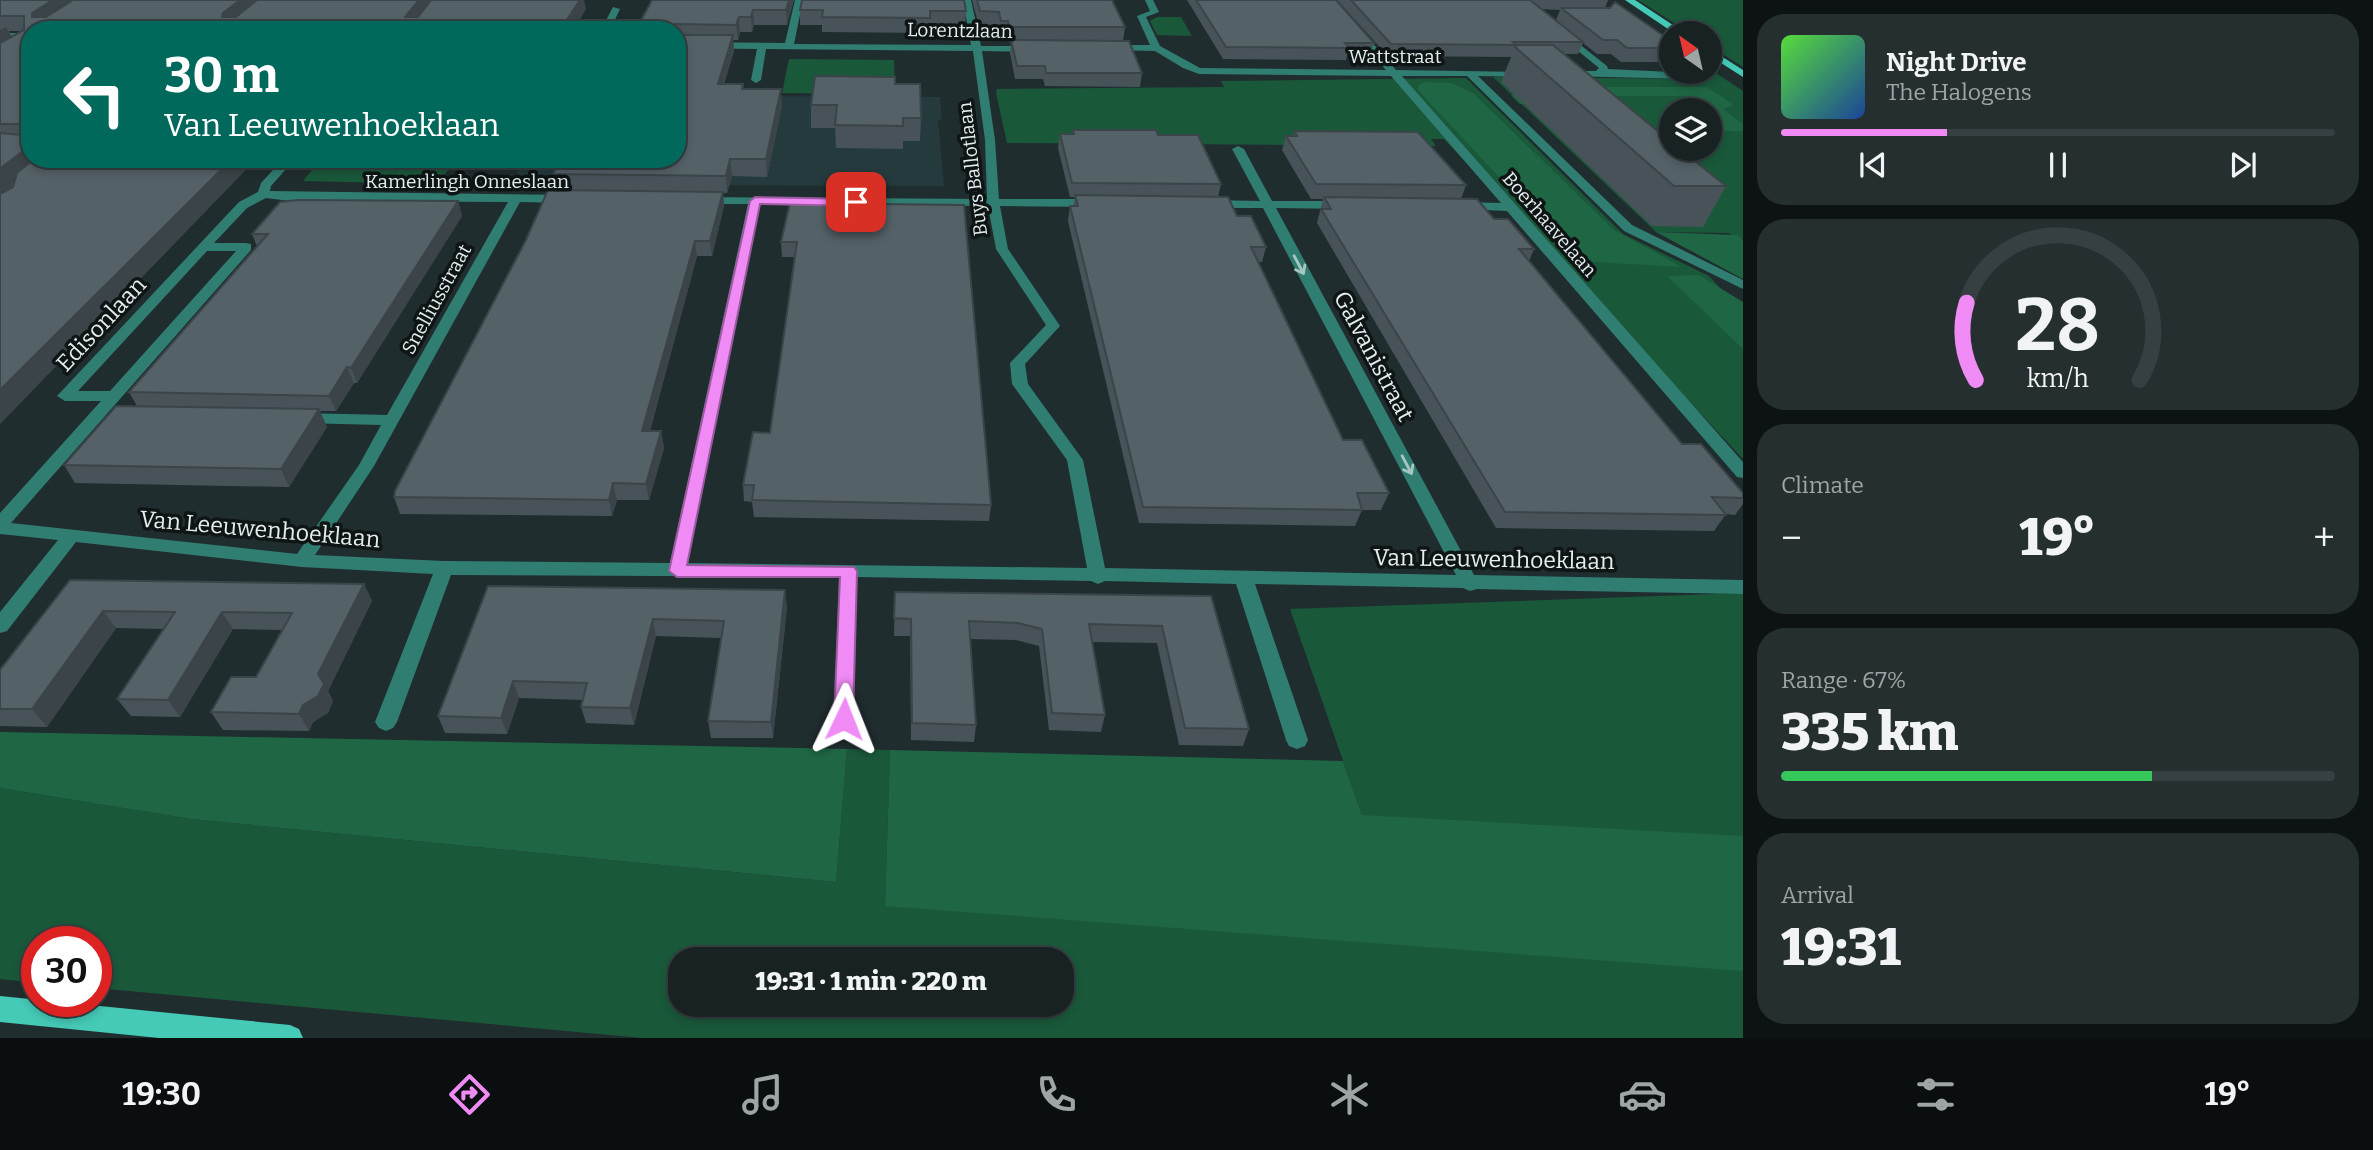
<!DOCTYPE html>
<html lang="en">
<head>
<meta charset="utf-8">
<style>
	:root { --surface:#182223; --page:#252f30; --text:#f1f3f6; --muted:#9fa4a6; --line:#363f41; --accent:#f08bf6 }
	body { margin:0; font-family:Bitter,serif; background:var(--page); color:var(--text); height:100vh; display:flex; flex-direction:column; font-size:26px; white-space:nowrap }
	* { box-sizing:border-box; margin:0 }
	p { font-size:23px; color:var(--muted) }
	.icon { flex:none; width:38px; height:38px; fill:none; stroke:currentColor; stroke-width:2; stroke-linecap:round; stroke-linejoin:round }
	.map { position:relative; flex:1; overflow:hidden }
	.sheet { display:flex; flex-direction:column; gap:14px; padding:14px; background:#0d1313; width:630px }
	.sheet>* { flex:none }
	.guide { position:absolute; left:21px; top:21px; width:665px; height:147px; border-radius:28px; box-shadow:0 4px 10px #0003,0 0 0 2px var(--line); background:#00695c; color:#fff; overflow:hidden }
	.needle { width:46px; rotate:326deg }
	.buttons { position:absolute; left:1659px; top:21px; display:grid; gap:14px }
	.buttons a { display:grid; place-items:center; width:63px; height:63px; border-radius:50%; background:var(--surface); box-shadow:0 4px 10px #0003,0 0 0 2px var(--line); font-size:35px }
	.speed { position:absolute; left:21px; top:926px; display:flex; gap:14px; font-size:35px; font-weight:700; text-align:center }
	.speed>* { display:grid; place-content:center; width:91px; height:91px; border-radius:50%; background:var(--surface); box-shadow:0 4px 10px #0003,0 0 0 2px var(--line); line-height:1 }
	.speed .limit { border:10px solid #d22; background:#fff; color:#111 }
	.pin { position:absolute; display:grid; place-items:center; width:60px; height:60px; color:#fff; margin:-30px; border-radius:14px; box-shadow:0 4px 10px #0006 }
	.me { position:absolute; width:77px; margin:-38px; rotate:2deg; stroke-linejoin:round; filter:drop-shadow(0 0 5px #0008) }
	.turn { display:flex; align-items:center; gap:24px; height:147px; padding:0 28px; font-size:32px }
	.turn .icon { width:91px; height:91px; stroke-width:2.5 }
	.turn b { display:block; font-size:49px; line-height:60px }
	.big { font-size:52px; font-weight:800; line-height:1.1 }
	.sheet .widget { flex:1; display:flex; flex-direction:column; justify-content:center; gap:10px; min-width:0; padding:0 24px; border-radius:28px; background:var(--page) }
	.sheet .dial { align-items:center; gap:0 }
	.dial svg { height:182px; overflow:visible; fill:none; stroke:var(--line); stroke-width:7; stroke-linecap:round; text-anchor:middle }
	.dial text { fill:var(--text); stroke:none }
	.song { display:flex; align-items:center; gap:21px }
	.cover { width:84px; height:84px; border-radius:10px; background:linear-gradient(135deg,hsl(110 70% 55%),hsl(220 70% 35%)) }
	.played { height:7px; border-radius:4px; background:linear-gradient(90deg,var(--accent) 30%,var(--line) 30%) }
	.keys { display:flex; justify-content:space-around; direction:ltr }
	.heat { display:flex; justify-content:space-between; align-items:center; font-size:38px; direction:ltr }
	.charge { height:10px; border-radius:5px; background:linear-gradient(90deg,#34c759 67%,var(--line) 0) }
	.trip { position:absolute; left:668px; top:947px; width:406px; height:70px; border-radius:28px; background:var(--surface); box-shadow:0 4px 10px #0003,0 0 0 2px var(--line); font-weight:800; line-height:70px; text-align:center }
	.tab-bar { display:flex; height:112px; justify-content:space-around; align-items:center; background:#0a0e0e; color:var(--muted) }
	.tab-bar .icon { width:49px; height:49px }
	.tab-bar .selected { color:var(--accent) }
	.tab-bar b { font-size:32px; color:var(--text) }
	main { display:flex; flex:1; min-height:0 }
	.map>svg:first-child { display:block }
	.built { fill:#243a3d }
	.green { fill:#1a583a; fill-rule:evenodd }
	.forest { fill:#1f6644 }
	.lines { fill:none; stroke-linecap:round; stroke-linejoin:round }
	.minor { fill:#307d72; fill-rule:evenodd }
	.major { fill:#45cab7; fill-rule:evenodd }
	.wall { fill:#485359; fill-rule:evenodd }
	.shaded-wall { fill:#3b4448 }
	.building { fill:#546167; stroke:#3b4448; stroke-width:2 }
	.oneway { stroke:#a6c6c3 }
	.route { fill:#f08bf6; stroke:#9c5aa0; stroke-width:2 }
	.labels { text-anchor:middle; stroke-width:7; stroke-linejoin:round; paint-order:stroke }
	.far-street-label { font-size:19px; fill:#e5eeef; stroke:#0f1415 }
	.street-label { font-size:23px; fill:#e5eeef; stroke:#0f1415 }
</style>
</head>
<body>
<main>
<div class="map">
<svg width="1743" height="1038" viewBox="0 0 1743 1038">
	<rect width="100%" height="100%" fill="#202d2f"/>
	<path class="built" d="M686,96L940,97L942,119L938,120L944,186L511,184L525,159H677Z"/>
	<path class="green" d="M1638,0H1743V67L1710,46V33H1690Z
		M1157,17H1181L1192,36L1157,35L1150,21Z
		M789,59L894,60L895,94L782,93Z
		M1710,69L1743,91V240L1728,233L1656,232L1493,77L1698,79L1689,72H1710ZM1671,110H1710V149H1671Z
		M1466,78L1623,234L1709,276L1743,313V459L1444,139H1431L1436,146L1007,143L996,93L997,89L1224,87L1221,81Z
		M321,159H456L438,184L303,181Z
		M1743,593V1038H643L96,988V942H37V983L0,979V788L191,819L836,882L847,749L890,750L885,906L1362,815L1290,609ZM681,959H1062V1004H681Z"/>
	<path class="forest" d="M1425,82L1451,83L1473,93L1614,230L1682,267L1577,261L1418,90V85Z
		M1568,87H1707L1734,105L1723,109L1743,124V131H1710V120L1717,118L1685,96H1594L1604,104H1520L1511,95L1573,96Z
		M1656,232L1737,235L1743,240V279Z
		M1699,275L1743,302V349L1667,276Z
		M0,732L847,749L836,882L191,819L0,788Z
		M890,750L1343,761L1362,815L1743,836V971L885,906Z"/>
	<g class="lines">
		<path class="minor" d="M795,0H803L794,44L971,45L963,0H971L981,46H1034L1039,49L1034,52L982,51L995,140L999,199H1097L1103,203L1097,207L1000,206L1008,249L1060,326L1025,364L1028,384L1083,460L1105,568L1456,575L1263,208H1209L1203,204L1209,200L1260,201L1232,149L1238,146L1244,149L1272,201H1345L1351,205L1345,209L1276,208L1474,575L1743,580V594L1477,589L1470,591L1463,588L1255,584L1308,740L1305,746L1297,749L1289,746L1286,740L1236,584L1105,581L1098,584L1091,581L857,577L854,719L851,725L844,728L837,725L834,719L839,577L451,575L397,722L393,728L386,731L379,728L375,722L433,574L302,567L76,542L7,631L0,633V612L58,540L0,534V513L101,401H65L57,396L239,202L258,192L261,183L283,159H295L271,186L270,191L568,195L574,199L568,203L520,202L374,466L315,555L444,561L670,563L748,204H701L695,200L697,197L987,199L985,140L973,51L766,49L761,80L756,83L751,80L757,49L677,48V42L785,43ZM266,198L290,201L508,202L387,415L301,413L293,418L301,423L381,425L359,465L297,554L11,523L251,250V244L246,243H214L247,208ZM760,204L988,206L996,249L1046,325L1010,363L1012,384L1067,460L1087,568L688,563ZM207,251H236L110,391H78Z
			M1145,0H1153L1159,12L1146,17L1160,46L1200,68L1386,70L1326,0H1335L1396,70L1530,72L1532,74L1527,77L1478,76L1632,225L1743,280V289L1624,231L1467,76H1402L1743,462V478L1737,477L1507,211L1457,209V203L1461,202L1501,203L1391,76L1199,74L1183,68L1155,51L1108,50V46L1111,45H1150L1137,16L1150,11Z
			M613,7L620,9L610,30H601Z
			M1564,32L1607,66L1608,69L1693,73L1698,76L1693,79L1562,76L1560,74L1565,71H1596L1599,68L1561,37V33Z
			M0,33H30V39H0Z"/>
		<path class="major" d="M1625,0H1635L1685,33H1674Z
			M1710,49L1743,70V77L1710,56Z
			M0,996L290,1025L299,1029L303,1038H159L0,1022Z"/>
	</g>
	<path class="wall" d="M0,0L586,9L573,30H30V159H256L0,424ZM9,31H22L12,37Z
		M652,0H794L787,25H754L752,32H740L738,40H733L734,51L724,84H743L744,89L782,106L767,177L732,176L727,193H723L724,206L712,256H697L650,431H661L664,448L649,500H617L612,516L400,514L394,497L557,190L553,174L555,170H519L517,159H677V30H636Z
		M972,0H1112L1125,27L1123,41L1142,73L1140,87L1045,86L1043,79H1015L1010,53L1011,42H1008L1007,36H1000L998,26H979Z
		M1187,0H1336L1374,43L1370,55H1347L1346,60L1223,59Z
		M1337,0H1608L1605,8L1671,41V62H1621L1611,54H1597L1583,43L1578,54H1564L1726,186L1703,227L1652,226L1501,82L1511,57L1388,56ZM1542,9L1560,10L1556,20Z
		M800,10L966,11L965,26H930V33L822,32V25H800Z
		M895,84L921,118L920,141H903V149L836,148L835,128H811V105Z
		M1073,130L1158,135L1221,184L1218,197L1266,247L1262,262H1258L1343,440L1389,493L1381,510H1362L1355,526L1139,523L1068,221L1070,206H1073L1075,197H1070L1058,148L1060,134H1072Z
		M1294,131L1466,185L1461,199L1494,219L1534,249L1529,261L1682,444L1743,493V504L1735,515L1726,514L1714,531L1496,528L1317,223L1323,199H1311L1282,150L1286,136H1293Z
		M458,201L462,216L357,383H354L336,411H320L327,427L289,487L75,483L64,465L137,406L129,392L257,246L252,234Z
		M790,203L991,505L989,521L754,517L752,502L744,501L743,485L770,433L795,257H782L781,242Z
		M70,580L364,584L372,601L328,691L333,701L328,713L313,722L309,731L223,730L211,712L256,677L282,630L233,629L180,717L131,716L117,699L164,629L116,628L47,727L0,726V670Z
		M488,586L787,607L773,738H711L708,721L721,638L656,636L634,725L586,723L581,707L583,700L519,698L507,734L445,733L438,716Z
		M895,592L1211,596L1249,729L1243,746L1179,745L1157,643L1092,642L1105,715L1101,732L1049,730L1039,646L1016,640L970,639L976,725L974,742L911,740L910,636H894Z"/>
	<path class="shaded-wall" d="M53,0H82L40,28L32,17V13Z
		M240,0H263L228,28L222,17L223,13Z
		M419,0H434L411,30L405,17Z
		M575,0H584L586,9L573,30H560Z
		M789,0H794L787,25L786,10Z
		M753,10L754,25L752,32L751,17Z
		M739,17L740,32L738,40L736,25Z
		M6,27L14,42L0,50V30Z
		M733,35L734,51L719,100L718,84Z
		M781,89L782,106L767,177L766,159Z
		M30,146V159H43L12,184L10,197L0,205V177L2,167Z
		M232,159H256L0,424V390Z
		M730,159L732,176L727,193L726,176Z
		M723,192L724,206L712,256L710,241Z
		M458,201L462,216L357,383L351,368Z
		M695,241L697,256L645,448L642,431Z
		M347,367L354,383L336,411L329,396Z
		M319,409L327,427L289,487L281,469Z
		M661,431L664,448L649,500L646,484Z
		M613,483L617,500L612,516L609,500Z
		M364,584L372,601L328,691L333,701L328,713L313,722L309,731L299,714Z
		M785,590L787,607L773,738L771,722Z
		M103,611L116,628L47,727L32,709Z
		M222,612L233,629L180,717L168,700Z
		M653,619L656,636L634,725L630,708Z
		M513,681L519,698L507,734L501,718Z"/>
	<path class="building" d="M0,0H53L32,13V17H46L73,0H240L223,13L222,17H236L257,0H419L405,17H418L431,0H580L560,30H30V146L2,167L0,177V133L21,135L23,124H0V43L24,30V16H0Z
		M652,0H789L786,10H753L751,17H739L736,25L675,24L673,27V30H636Z
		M802,0H964L966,11H930V18L822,17L823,10H800Z
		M977,0H1112L1125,27H1009L1008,21H1001L999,12L980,11Z
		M1196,0H1336L1374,43H1345L1349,48L1226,47Z
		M1351,0H1530L1583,42H1513L1517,45L1391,44Z
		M1615,2L1671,41V48H1627L1617,40H1603L1561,8H1610Z
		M677,35H733L718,84H743L742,89H781L766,159H730L726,176L553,174L560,159H677Z
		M1011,40L1129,41L1142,73H1046L1045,66H1017Z
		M1517,45H1553L1671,142V149H1680L1726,186H1674L1515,47Z
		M815,76L895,77V84H920L921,118H903V126L835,125L837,105H811Z
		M1073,130H1156L1158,135H1198L1221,184L1072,183L1060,134H1074Z
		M1294,131L1418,132L1466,185L1316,184L1286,136H1297Z
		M34,159H232L0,390V194L13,187L17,173Z
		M548,190L723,192L710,241H695L642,431H661L646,484L613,483L609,500L394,497L395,491L526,240Z
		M1075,195L1228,197L1237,216H1251L1266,247H1251L1343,440H1362L1389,493H1357L1362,510L1143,507L1070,206H1078Z
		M1324,197L1477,199L1494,219H1508L1534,249H1519L1682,444H1701L1743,493V498L1712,497L1726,515L1505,512L1321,209H1331Z
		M298,200L458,201L351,368L347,367L329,396L129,392L268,234H252L280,202Z
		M790,203L964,205L991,505L752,500L754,485H743L753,432L770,433L797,242H781Z
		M116,406L319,409L281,469L64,465Z
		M70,580L364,584L318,674L324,684L318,696L303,705L299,714L211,712L231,677H256L292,613L222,612L168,700L117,699L175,612L103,611L32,709H0V670Z
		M488,586L785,590L771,722L708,721L724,621L653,619L630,708L581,707L587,683L513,681L501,718L438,716Z
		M895,592L1211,596L1249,729L1185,728L1162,626L1089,624L1105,715L1052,713L1042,629L1018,623L969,621L976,725L912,723L911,619L894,618Z"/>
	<defs><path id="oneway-shaft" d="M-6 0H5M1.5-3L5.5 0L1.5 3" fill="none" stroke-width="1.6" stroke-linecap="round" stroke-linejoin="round" transform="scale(1.75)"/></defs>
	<g class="oneway">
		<use href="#oneway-shaft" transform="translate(1299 265) rotate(62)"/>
		<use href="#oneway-shaft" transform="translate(1407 465) rotate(62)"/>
	</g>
	<path class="route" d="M755,197L856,199L862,202L856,206L760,204L687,565L854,567L857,571L853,719L851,725H837L834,719L840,577H677L669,571L750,201Z"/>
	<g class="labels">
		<g class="far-street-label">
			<text transform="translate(960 30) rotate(1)" y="7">Lorentzlaan</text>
			<text x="1395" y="63">Wattstraat</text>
			<text transform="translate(972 169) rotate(-97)" y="7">Buys Ballotlaan</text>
			<text x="467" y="188">Kamerlingh Onneslaan</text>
			<text transform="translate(1550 224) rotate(49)" y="7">Boerhaavelaan</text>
			<text transform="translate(436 299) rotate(-61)" y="7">Snelliusstraat</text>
		</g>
		<g class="street-label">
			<text transform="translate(101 324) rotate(-47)" y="8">Edisonlaan</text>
			<text transform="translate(1374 356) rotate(62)" y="8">Galvanistraat</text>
			<text transform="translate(260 529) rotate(5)" y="8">Van Leeuwenhoeklaan</text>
			<text transform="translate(1494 559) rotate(1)" y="8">Van Leeuwenhoeklaan</text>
		</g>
	</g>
</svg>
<div class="buttons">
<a><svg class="needle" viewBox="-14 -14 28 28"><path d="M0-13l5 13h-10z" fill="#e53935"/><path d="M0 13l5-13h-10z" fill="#9fa4a6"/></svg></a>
<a><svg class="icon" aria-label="layers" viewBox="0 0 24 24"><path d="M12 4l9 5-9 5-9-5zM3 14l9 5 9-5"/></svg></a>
</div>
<div class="speed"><div class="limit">30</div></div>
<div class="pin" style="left:856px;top:202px;background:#d93025"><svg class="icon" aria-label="arrive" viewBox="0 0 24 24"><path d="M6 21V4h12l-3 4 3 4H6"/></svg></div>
<svg class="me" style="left:844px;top:719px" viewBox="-20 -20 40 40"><path d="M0-17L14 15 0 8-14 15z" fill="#f08bf6" stroke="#fff" stroke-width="4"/></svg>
<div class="trip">19:31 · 1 min · 220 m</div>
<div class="guide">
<div class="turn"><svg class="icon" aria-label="left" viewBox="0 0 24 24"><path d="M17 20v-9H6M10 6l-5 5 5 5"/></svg><div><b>30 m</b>Van Leeuwenhoeklaan</div></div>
</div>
</div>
<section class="sheet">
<div class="widget">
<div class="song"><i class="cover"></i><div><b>Night Drive</b><p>The Halogens</p></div></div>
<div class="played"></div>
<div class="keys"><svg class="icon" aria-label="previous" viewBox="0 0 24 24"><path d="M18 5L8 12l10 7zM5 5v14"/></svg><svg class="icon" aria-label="pause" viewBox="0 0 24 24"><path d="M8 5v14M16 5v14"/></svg><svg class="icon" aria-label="next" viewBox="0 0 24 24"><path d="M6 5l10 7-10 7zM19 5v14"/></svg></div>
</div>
<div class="widget dial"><svg viewBox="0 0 100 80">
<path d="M14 69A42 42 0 1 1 86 69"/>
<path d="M14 69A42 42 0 0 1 10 35" stroke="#f08bf6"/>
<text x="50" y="56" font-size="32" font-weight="700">28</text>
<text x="50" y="72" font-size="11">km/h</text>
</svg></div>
<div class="widget"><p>Climate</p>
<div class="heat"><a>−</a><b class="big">19°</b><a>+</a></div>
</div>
<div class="widget"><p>Range · 67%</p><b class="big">335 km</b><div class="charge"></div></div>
<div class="widget"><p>Arrival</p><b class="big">19:31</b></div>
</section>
</main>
<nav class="tab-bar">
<b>19:30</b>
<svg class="icon selected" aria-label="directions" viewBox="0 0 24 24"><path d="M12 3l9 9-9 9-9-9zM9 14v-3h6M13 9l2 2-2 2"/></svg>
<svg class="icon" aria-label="music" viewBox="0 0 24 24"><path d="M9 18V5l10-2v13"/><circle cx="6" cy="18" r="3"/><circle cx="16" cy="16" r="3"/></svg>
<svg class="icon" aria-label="phone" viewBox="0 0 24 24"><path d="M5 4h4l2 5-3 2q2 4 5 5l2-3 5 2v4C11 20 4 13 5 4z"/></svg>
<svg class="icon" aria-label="climate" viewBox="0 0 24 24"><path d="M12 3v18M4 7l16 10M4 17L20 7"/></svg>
<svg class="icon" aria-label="car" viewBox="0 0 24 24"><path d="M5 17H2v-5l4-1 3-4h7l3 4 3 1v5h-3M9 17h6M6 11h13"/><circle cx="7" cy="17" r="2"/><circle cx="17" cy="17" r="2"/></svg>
<svg class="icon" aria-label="filters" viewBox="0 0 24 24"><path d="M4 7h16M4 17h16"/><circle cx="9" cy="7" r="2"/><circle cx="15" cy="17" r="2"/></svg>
<b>19°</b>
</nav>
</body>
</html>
